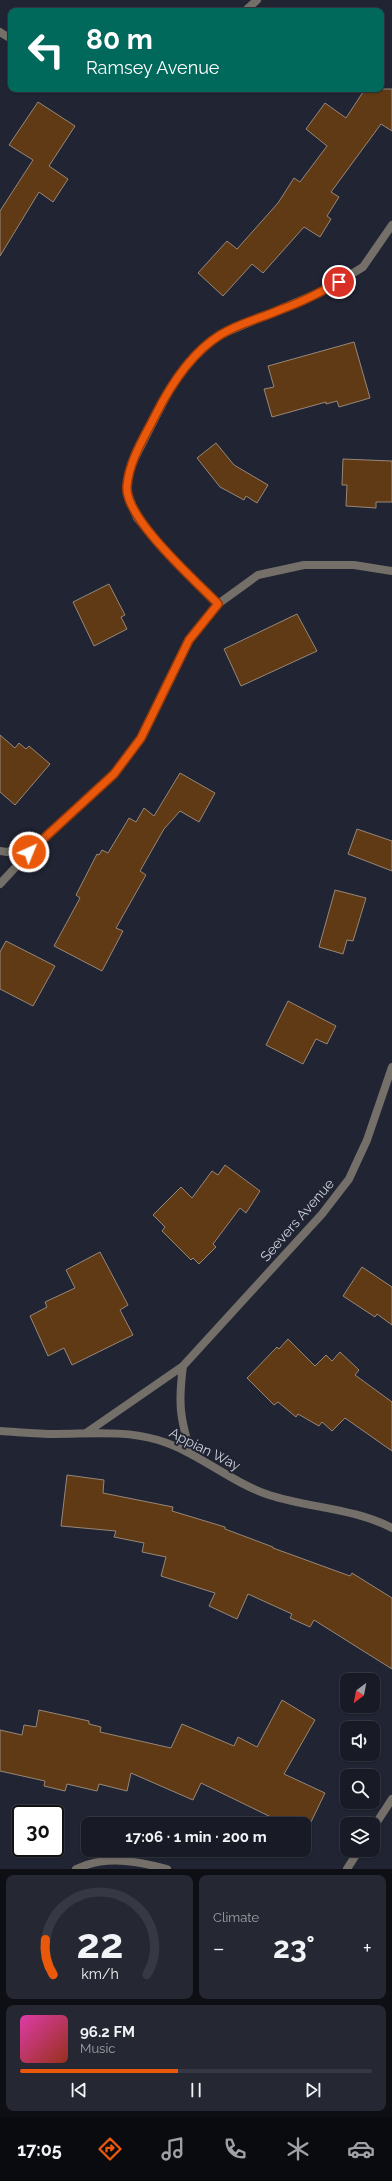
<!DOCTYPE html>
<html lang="en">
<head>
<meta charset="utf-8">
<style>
	:root { --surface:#181b26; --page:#252832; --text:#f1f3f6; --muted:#9fa1a7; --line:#363943; --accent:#ea580c }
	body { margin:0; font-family:Raleway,sans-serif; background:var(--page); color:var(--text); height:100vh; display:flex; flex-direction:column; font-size:15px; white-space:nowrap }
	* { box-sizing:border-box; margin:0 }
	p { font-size:13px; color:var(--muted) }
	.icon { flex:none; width:22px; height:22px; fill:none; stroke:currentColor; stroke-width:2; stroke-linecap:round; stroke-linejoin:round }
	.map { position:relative; height:1869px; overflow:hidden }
	.drawer { display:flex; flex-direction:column; gap:6px; padding:6px; background:#0d0f15; flex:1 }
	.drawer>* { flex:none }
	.hud { position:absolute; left:8px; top:8px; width:376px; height:84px; border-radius:8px; box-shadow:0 1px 3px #0004,0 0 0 1px var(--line); background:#00695c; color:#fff; overflow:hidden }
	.needle { width:26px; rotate:212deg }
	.controls { position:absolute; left:340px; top:1673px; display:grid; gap:8px }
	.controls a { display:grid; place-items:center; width:40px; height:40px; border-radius:8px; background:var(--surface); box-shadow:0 1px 3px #0004,0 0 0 1px var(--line); font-size:20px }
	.speed { position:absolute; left:12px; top:1805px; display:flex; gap:8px; font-size:20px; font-weight:700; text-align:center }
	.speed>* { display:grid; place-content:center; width:52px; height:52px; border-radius:50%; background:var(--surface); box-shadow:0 1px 3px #0004,0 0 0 1px var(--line); line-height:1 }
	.speed .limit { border:2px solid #111; border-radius:6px; background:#fff; color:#111 }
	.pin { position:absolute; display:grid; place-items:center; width:34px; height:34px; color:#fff; margin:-17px; border:2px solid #fff; border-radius:50%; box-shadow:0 1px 4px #0007 }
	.me { position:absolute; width:44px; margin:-22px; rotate:44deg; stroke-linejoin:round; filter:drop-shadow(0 0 3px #0008) }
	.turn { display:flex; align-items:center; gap:14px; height:84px; padding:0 12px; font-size:18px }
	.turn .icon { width:52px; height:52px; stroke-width:2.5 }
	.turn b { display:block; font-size:28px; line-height:34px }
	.big { font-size:30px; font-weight:700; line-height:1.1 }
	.drawer .tile { flex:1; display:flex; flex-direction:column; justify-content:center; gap:6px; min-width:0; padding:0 14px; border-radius:8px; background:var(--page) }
	.drawer .dial { align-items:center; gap:0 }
	.dial svg { height:104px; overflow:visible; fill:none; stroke:var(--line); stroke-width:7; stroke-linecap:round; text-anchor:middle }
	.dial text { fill:var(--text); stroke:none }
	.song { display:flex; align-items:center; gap:12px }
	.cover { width:48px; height:48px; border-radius:6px; background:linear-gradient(135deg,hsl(320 70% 55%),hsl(10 70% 35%)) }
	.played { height:4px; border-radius:2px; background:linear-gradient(90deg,var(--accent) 45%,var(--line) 45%) }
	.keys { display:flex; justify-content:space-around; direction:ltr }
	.heat { display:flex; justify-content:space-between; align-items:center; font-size:22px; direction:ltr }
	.drawer .tiles { flex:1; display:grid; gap:6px; grid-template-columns:1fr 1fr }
	.tile:last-child { grid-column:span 2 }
	.trip { position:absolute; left:81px; top:1817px; width:230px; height:40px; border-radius:8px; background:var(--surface); box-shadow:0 1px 3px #0004,0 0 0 1px var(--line); font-weight:700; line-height:40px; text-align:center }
	.tabs { display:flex; height:64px; justify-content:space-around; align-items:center; background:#0a0b0f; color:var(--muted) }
	.tabs .icon { width:28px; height:28px }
	.tabs .active { color:var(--accent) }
	.tabs b { font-size:18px; color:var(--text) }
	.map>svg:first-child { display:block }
	.building { fill:#603a15; stroke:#978779 }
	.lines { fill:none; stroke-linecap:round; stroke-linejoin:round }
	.minor { stroke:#746f68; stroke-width:8 }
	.tertiary { stroke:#746f68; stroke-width:8 }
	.route-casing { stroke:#983908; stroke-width:10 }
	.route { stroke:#ea580c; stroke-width:7 }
	.labels { text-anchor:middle; stroke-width:4; stroke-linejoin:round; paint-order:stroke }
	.street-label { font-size:14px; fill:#ced1db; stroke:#202433 }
</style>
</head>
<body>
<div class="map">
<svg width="392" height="1869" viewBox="0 0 392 1869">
	<rect width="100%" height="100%" fill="#202433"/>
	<path class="building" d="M365,89H392V131L381,124L331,192L339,197L327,216L331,219L320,237L304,227L263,273L252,264L223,296L198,273L227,241L237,249L278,203L294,178L300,182L327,146L306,129L325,103L346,118Z
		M38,102L75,126L49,166L68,179L53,202L39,192L0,256V211L33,160L9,145Z
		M354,342L370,398L339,407L337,401L326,404V402L272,417L264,389L274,387L268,366Z
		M216,443L234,465L268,485L257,503L246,496L244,500L220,487L197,458Z
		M343,459L392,461V502H376V508L346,506L347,485H342Z
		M109,584L125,615L121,617L127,629L94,646L73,602Z
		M297,614L317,651L241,686L224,649Z
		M0,735L15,748L19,743L26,749L29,746L50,764L15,805L0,792Z
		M180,773L215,793L199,822L180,811L164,829L140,871L146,875L116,928L123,931L102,971L54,946L80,898L76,895L97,854L99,855L102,850L108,853L129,818L136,822L144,808L154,816Z
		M357,829L392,841V871L348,854Z
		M335,890L366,898L353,941L347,940L343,954L319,947Z
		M6,941L55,966L33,1006L0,989V952Z
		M288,1001L336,1026L327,1044L316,1039L303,1064L266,1045Z
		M225,1165L260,1191L246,1213L240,1208L213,1244L216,1247L199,1264L193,1258L191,1260L162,1231L165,1227L153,1215L181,1187L192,1198L212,1171L218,1175Z
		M100,1252L128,1305L120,1310L133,1335L72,1365L64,1348L48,1356L30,1316L47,1307L45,1302L75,1288L66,1270Z
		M362,1267L392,1287V1325L377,1314L375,1317L343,1296Z
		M288,1339L315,1366L326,1355L332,1361L340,1352L359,1370L355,1375L392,1402V1451L345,1418L332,1431L322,1422L319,1426L298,1414L296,1417L278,1402L274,1405L247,1378L277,1347L279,1349Z
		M67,1475L104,1480L103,1493L173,1507L172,1511L225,1527V1529L273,1547V1548L350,1576L352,1573L392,1598V1669L314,1620L310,1627L290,1618L292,1614L248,1594L237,1619L209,1606L215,1593L161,1576L166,1557L142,1552L144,1543L114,1537L116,1531L61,1526Z
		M282,1700L315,1720L284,1774L325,1793L310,1824H270L273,1818L201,1783L193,1800L131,1773L127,1791L99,1784L97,1791L67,1784L65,1791L44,1786L45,1781L0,1771V1730L22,1735L24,1725L36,1727L39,1710L89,1721V1724L101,1727L100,1732L171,1748L182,1724L234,1746L238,1737L257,1747Z"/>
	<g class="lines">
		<path class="minor" d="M245,11L257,0
			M0,32L11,39
			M218,604L163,549L137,518L126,488L131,466L172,385L188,363L204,348L220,335L327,289L363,267L392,225
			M0,851L7,852L38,842
			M0,884L39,842L114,774L141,738L189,640L218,604L258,575L304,565H354L392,571
			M183,1366C178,1404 180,1418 191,1454
			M0,1431C18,1432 37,1434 55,1434C89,1434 125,1430 158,1440C198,1452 230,1482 269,1495C309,1508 354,1508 392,1528
			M86,1433L183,1366L322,1214L349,1179L367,1140L392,1067
			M76,1869C106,1855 136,1861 167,1869"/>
		<path class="tertiary" d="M373,1828L392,1799
			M347,1869L359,1850"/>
	</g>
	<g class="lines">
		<defs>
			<path id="route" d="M29,852L114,774L141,738L189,640L218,604C196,581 124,518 127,486C129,461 144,438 155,416C170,386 191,353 220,335C239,323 262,318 282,309C302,302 321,292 339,282"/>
		</defs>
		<use href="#route" class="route-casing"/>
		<use href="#route" class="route"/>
	</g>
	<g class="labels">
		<g class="street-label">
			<text transform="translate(297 1220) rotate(-49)" y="5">Seevers Avenue</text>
			<text transform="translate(205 1449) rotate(27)" y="5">Appian Way</text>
		</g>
	</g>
</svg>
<div class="controls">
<a><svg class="needle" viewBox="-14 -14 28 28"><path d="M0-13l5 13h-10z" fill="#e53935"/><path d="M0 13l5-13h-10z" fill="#9fa1a7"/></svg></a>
<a><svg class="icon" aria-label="sound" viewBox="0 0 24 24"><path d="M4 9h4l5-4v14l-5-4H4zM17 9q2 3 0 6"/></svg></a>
<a><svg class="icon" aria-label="search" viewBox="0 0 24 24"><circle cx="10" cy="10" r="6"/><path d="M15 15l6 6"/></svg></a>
<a><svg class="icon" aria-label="layers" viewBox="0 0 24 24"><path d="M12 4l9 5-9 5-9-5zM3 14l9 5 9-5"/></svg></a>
</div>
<div class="speed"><div class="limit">30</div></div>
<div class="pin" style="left:339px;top:282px;background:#d93025"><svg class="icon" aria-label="arrive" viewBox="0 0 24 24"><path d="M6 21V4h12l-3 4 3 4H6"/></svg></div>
<svg class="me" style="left:29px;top:852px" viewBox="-20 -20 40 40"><circle r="17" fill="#ea580c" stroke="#fff" stroke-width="3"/><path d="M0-11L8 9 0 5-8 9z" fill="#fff"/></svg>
<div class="trip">17:06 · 1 min · 200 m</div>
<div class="hud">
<div class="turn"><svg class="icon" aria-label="left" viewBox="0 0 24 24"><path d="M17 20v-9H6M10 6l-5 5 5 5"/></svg><div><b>80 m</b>Ramsey Avenue</div></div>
</div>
</div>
<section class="drawer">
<div class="tiles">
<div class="tile dial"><svg viewBox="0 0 100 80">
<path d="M14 69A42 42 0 1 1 86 69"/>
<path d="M14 69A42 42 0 0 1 8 42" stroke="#ea580c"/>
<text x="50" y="56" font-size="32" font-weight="700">22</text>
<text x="50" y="72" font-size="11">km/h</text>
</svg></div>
<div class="tile"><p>Climate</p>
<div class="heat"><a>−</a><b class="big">23°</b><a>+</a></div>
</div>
<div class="tile">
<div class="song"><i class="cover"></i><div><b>96.2 FM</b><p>Music</p></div></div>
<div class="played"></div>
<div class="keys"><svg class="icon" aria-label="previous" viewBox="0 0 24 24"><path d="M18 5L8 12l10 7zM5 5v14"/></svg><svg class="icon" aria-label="pause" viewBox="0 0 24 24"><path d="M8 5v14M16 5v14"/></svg><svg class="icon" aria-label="next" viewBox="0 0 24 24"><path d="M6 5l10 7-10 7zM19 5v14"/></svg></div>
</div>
</div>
</section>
<nav class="tabs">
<b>17:05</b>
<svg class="icon active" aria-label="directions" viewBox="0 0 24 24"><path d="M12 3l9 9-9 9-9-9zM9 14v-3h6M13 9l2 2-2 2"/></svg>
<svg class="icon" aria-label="music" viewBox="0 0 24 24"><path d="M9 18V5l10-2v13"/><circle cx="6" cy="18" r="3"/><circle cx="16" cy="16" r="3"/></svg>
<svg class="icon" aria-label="phone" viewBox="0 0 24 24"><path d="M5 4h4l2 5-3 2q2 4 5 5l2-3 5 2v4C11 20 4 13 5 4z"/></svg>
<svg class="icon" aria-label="climate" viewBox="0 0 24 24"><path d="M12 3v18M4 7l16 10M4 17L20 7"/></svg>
<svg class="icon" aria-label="car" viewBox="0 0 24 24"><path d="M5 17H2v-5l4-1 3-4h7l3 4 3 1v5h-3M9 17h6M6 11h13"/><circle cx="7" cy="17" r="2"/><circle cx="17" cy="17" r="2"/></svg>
</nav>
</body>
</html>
